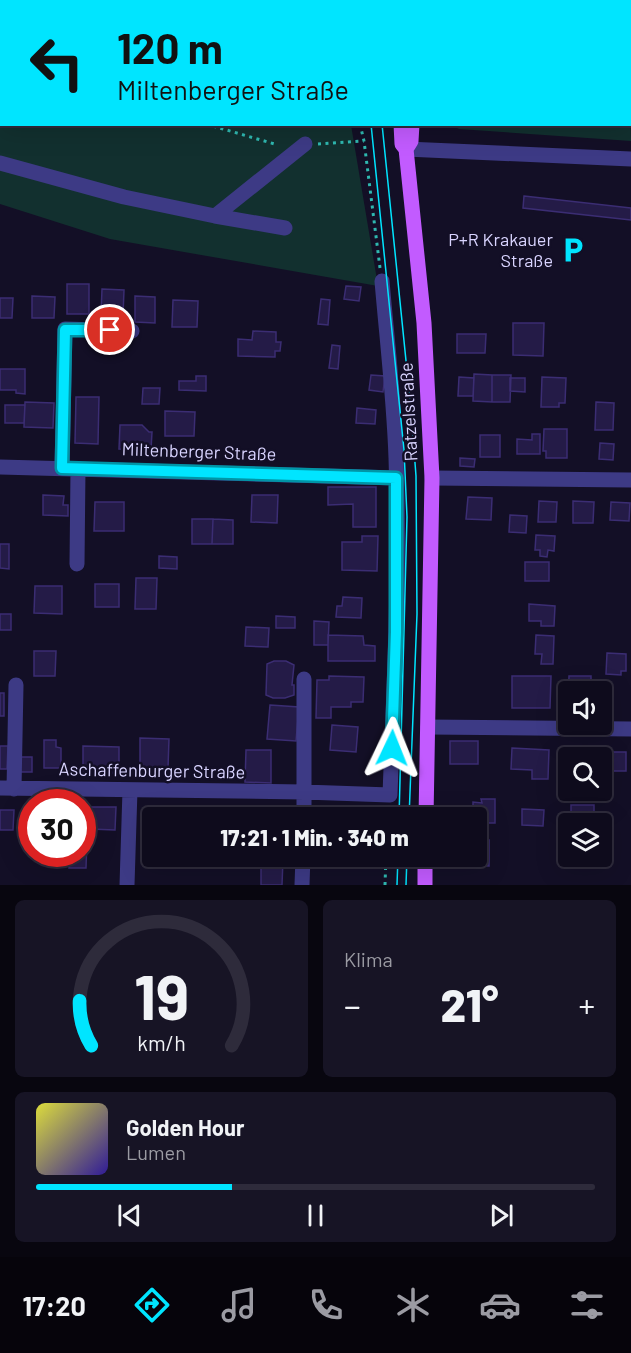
<!DOCTYPE html>
<html lang="de">
<head>
<meta charset="utf-8">
<style>
	:root { --surface:#0e0b1c; --page:#171425; --text:#f1f3f6; --muted:#9b9ba3; --line:#2e2b3b; --accent:#00e5ff }
	body { margin:0; font-family:Barlow,sans-serif; background:var(--page); color:var(--text); height:100vh; display:flex; flex-direction:column; font-size:22px; white-space:nowrap }
	* { box-sizing:border-box; margin:0 }
	p { font-size:20px; color:var(--muted) }
	.icon { flex:none; width:33px; height:33px; fill:none; stroke:currentColor; stroke-width:2; stroke-linecap:round; stroke-linejoin:round }
	.map { position:relative; height:885px; overflow:hidden }
	.panel { display:flex; flex-direction:column; gap:15px; padding:15px; background:#08060f; flex:1 }
	.panel>* { flex:none }
	.guide { position:absolute; left:0px; top:0px; width:632px; height:126px; box-shadow:0 6px 24px #0002,0 0 0 2px var(--line); background:#00e5ff; color:#111; overflow:hidden }
	.buttons { position:absolute; left:558px; top:681px; display:grid; gap:12px }
	.buttons a { display:grid; place-items:center; width:54px; height:54px; border-radius:6px; background:var(--surface); box-shadow:0 6px 24px #0002,0 0 0 2px var(--line); font-size:30px }
	.speed { position:absolute; left:18px; top:789px; display:flex; gap:12px; font-size:30px; font-weight:700; text-align:center }
	.speed>* { display:grid; place-content:center; width:78px; height:78px; border-radius:50%; background:var(--surface); box-shadow:0 6px 24px #0002,0 0 0 2px var(--line); line-height:1 }
	.speed .limit { border:9px solid #d22; background:#fff; color:#111 }
	.pin { position:absolute; display:grid; place-items:center; width:51px; height:51px; color:#fff; margin:-26px; border:3px solid #fff; border-radius:50%; box-shadow:0 2px 6px #0007 }
	.me { position:absolute; width:66px; margin:-33px; rotate:2deg; stroke-linejoin:round; filter:drop-shadow(0 0 4px #0008) }
	.turn { display:flex; align-items:center; gap:21px; height:126px; padding:0 18px; font-size:27px }
	.turn .icon { width:78px; height:78px; stroke-width:2.5 }
	.turn b { display:block; font-size:42px; line-height:51px }
	.big { font-size:45px; font-weight:800; line-height:1.1 }
	.panel .tile { flex:1; display:flex; flex-direction:column; justify-content:center; gap:9px; min-width:0; padding:0 21px; border-radius:9px; background:var(--page) }
	.panel .dial { align-items:center; gap:0 }
	.dial svg { height:156px; overflow:visible; fill:none; stroke:var(--line); stroke-width:7; stroke-linecap:round; text-anchor:middle }
	.dial text { fill:var(--text); stroke:none }
	.song { display:flex; align-items:center; gap:18px }
	.cover { width:72px; height:72px; border-radius:9px; background:linear-gradient(135deg,hsl(60 70% 55%),hsl(250 70% 35%)) }
	.played { height:6px; border-radius:3px; background:linear-gradient(90deg,var(--accent) 35%,var(--line) 35%) }
	.keys { display:flex; justify-content:space-around; direction:ltr }
	.heat { display:flex; justify-content:space-between; align-items:center; font-size:33px; direction:ltr }
	.panel .tiles { flex:1; display:grid; gap:15px; grid-template-columns:1fr 1fr }
	.tile:last-child { grid-column:span 2 }
	.trip { position:absolute; left:142px; top:807px; width:345px; height:60px; border-radius:6px; background:var(--surface); box-shadow:0 6px 24px #0002,0 0 0 2px var(--line); font-weight:800; line-height:60px; text-align:center }
	.dock { display:flex; height:96px; justify-content:space-around; align-items:center; background:#06040b; color:var(--muted) }
	.dock .icon { width:42px; height:42px }
	.dock .active { color:var(--accent) }
	.dock b { font-size:27px; color:var(--text) }
	.map>svg:first-child { display:block }
	.green { fill:#12302f }
	.building { fill:#241b47; stroke:#3b2d73; stroke-width:1.5 }
	.lines { fill:none; stroke-linecap:round; stroke-linejoin:round }
	.path { stroke:#2fb8b0; stroke-width:3; stroke-dasharray:3 4.5; stroke-linecap:butt }
	.minor { stroke:#3d3a85; stroke-width:15 }
	.major { stroke:#c25bff; stroke-width:15 }
	.tram { stroke:#00e5ff; stroke-width:1.5 }
	.route-casing { stroke:#0095a6; stroke-width:15 }
	.route { stroke:#00e5ff; stroke-width:10 }
	.labels { text-anchor:middle; stroke-width:5; stroke-linejoin:round; paint-order:stroke }
	.poi-label { font-size:18px; fill:#d9d4ff; stroke:#130f26; text-anchor:end }
	.street-label { font-size:18px; fill:#d9d4ff; stroke:#130f26 }
</style>
</head>
<body>
<div class="map">
<svg width="631" height="885" viewBox="0 0 631 885">
	<rect width="100%" height="100%" fill="#130f26"/>
	<path class="green" d="M0,18L2,124L351,125L378,286L110,239L0,204Z
		M630,80L631,141L459,129L451,125L630,124Z"/>
	<path class="building" d="M524,196L631,208V220L523,208Z
		M67,284H89V314H67Z
		M346,286L361,287L359,301L344,299Z
		M102,289L124,290L123,316L101,315Z
		M32,296L55,297L54,318H32Z
		M135,296L155,297V323L135,322Z
		M0,298H13L12,318H0Z
		M321,299L330,300L328,325L318,324Z
		M173,300L198,301L197,327H172Z
		M513,323H544L543,356L513,355Z
		M253,331L276,332V342H281L280,351H275V357L238,356V339L252,340Z
		M457,334H486L485,353H457Z
		M332,345L340,346L338,369L329,368Z
		M0,369H25V394L16,393V390H0Z
		M474,374L492,375V402L473,401Z
		M371,375L385,376L383,392L369,390Z
		M492,375H511L510,402H492Z
		M196,376H206V391L179,390V381H196Z
		M459,377L474,378L473,396H458Z
		M542,377L566,378L565,403H559V407H541Z
		M510,378H525V392L510,391Z
		M143,388H160L159,404H142Z
		M76,397H99L98,444L75,443Z
		M25,402L54,403L53,428L24,427Z
		M596,402L614,403L613,430H595Z
		M5,405H25L24,423H5Z
		M357,408L376,410L375,424L356,423Z
		M165,411L195,412L194,436H165Z
		M120,425H142L149,432H152L151,450L119,449Z
		M544,429H567V458H546V451H543Z
		M532,434H540V454H517V439L532,440Z
		M480,435H500V457H480Z
		M600,443L614,444L613,460L599,459Z
		M460,458L475,459L474,467L460,466Z
		M328,487H376V527H353V504L328,505Z
		M43,495L64,496L63,505H68V516L43,515Z
		M252,495H278L277,523L251,522Z
		M468,497L492,498L491,520L466,519Z
		M539,501L557,502L556,522H538Z
		M573,501L594,502L593,523H573Z
		M95,502H124V531H94Z
		M611,502L630,503L629,521L610,520Z
		M510,515L527,516L526,533L509,532Z
		M192,519H213L212,544H192Z
		M213,519L233,520V544H212Z
		M536,535L555,536L554,551L548,550L547,557L540,556V550H535Z
		M362,536H378L377,571L342,570V542H362Z
		M0,544H9V569L0,568Z
		M159,556L177,557V569L159,568Z
		M525,562H549V581H525Z
		M136,578H157L156,609H135Z
		M95,584H119V607H95Z
		M35,586H62V614L34,613Z
		M343,597L362,598L361,618L336,617L337,606H342Z
		M529,604L555,606L554,626H541V621H529Z
		M0,614H11V630H0Z
		M276,616L295,617V628H276Z
		M314,621L329,622L328,645H314Z
		M246,627L269,628L268,647L245,646Z
		M328,635L363,636L364,645L375,646V661H328Z
		M536,635L554,636L553,664H541L542,654H535Z
		M34,651H56L55,676H34Z
		M607,653L626,654V671H621V675L606,674Z
		M274,661H286L294,665L292,685H294V695L285,698H273L266,695L267,664Z
		M329,676L364,677L363,702H351V707H331V718H316L317,680H329Z
		M512,676H551L550,708H512Z
		M569,676H591V692H568V708Z
		M0,693H4V716H0Z
		M270,705L299,707L296,741L267,739Z
		M332,725L358,727L356,752L330,750Z
		M140,738L169,739L168,768H140Z
		M44,740H56V747L61,748V768H44Z
		M450,741H478V764H450Z
		M0,746H8L7,769H0Z
		M83,746L119,747V773H83Z
		M512,748L549,750L548,779H532V770L511,769Z
		M246,750H271V783L245,782Z
		M608,752H626V771H604V761H608Z
		M17,757H32V772H17Z
		M481,799H495V823H477V818H473V802L482,803Z
		M571,805H594V824H571Z
		M91,807H116L115,830L90,829Z
		M223,807L238,808V818H222Z
		M522,809L544,810L543,826L522,825Z
		M0,810H14L13,830H0Z
		M261,811L285,812V818H261Z
		M82,840H87L86,868H69L70,854H82Z
		M477,840H489V866L465,865V856H477Z
		M261,859H283L282,885H261Z"/>
	<g class="lines">
		<path class="path" d="M339,0V2
			M630,2V0
			M0,75L2,76
			M206,124L278,145
			M360,124L364,141L380,268
			M318,144L364,141
			M387,812L412,814
			M385,885L386,856"/>
		<path class="minor" d="M406,149L631,159
			M0,163L124,197L215,216L305,144
			M215,216L285,228
			M0,467L396,478
			M62,468L65,329L132,331
			M432,478L631,480
			M77,564L78,469
			M428,727L631,729
			M0,788L304,792L390,795C394,683 400,570 396,458C394,399 387,340 382,281
			M14,789L16,685
			M304,818V679
			M127,885L130,790
			M302,885L303,856"/>
		<path class="major" d="M384,0V2
			M399,0L400,2
			M401,124L402,144L406,149L424,323L432,478L426,818
			M406,149L411,141L412,124
			M425,885V856"/>
		<path class="tram" d="M358,0V2
			M368,0L369,2
			M371,124L404,450L407,517L399,818
			M382,124L411,410L416,476L417,614L409,818
			M397,885L398,856
			M406,885L407,856"/>
	</g>
	<g class="lines">
		<defs>
			<path id="route" d="M110,330H65L62,468L396,478V632L392,748"/>
		</defs>
		<use href="#route" class="route-casing"/>
		<use href="#route" class="route"/>
	</g>
	<defs>
		<symbol id="parking-bare" viewBox="-9 -9 18 18"><path d="M-3.5-5.5H1a3.5 3.5 0 0 1 0 7H-1V5.5H-3.5ZM-1-3.4V-.6H.8a1.4 1.4 0 0 0 0-2.8Z" fill="#00e5ff" stroke="#130f26" stroke-width="2.5" paint-order="stroke"/></symbol>
	</defs>
	<g fill-rule="evenodd">
		<use href="#parking-bare" x="554" y="231" width="38" height="38"/>
	</g>
	<g class="labels">
		<g class="poi-label">
			<text x="553" y="246">P+R Krakauer<tspan x="553" dy="21">Straße</tspan></text>
		</g>
		<g class="street-label">
			<text transform="translate(409 412) rotate(-93)" y="6">Ratzelstraße</text>
			<text transform="translate(199 452) rotate(2)" y="6">Miltenberger Straße</text>
			<text transform="translate(152 771) rotate(1)" y="6">Aschaffenburger Straße</text>
		</g>
	</g>
</svg>
<div class="buttons">
<a><svg class="icon" aria-label="sound" viewBox="0 0 24 24"><path d="M4 9h4l5-4v14l-5-4H4zM17 9q2 3 0 6"/></svg></a>
<a><svg class="icon" aria-label="search" viewBox="0 0 24 24"><circle cx="10" cy="10" r="6"/><path d="M15 15l6 6"/></svg></a>
<a><svg class="icon" aria-label="layers" viewBox="0 0 24 24"><path d="M12 4l9 5-9 5-9-5zM3 14l9 5 9-5"/></svg></a>
</div>
<div class="speed"><div class="limit">30</div></div>
<div class="pin" style="left:110px;top:330px;background:#d93025"><svg class="icon" aria-label="arrive" viewBox="0 0 24 24"><path d="M6 21V4h12l-3 4 3 4H6"/></svg></div>
<svg class="me" style="left:392px;top:748px" viewBox="-20 -20 40 40"><path d="M0-17L14 15 0 8-14 15z" fill="#00e5ff" stroke="#fff" stroke-width="4"/></svg>
<div class="trip">17:21 · 1 Min. · 340 m</div>
<div class="guide">
<div class="turn"><svg class="icon" aria-label="left" viewBox="0 0 24 24"><path d="M17 20v-9H6M10 6l-5 5 5 5"/></svg><div><b>120 m</b>Miltenberger Straße</div></div>
</div>
</div>
<section class="panel">
<div class="tiles">
<div class="tile dial"><svg viewBox="0 0 100 80">
<path d="M14 69A42 42 0 1 1 86 69"/>
<path d="M14 69A42 42 0 0 1 8 46" stroke="#00e5ff"/>
<text x="50" y="56" font-size="32" font-weight="700">19</text>
<text x="50" y="72" font-size="11">km/h</text>
</svg></div>
<div class="tile"><p>Klima</p>
<div class="heat"><a>−</a><b class="big">21°</b><a>+</a></div>
</div>
<div class="tile">
<div class="song"><i class="cover"></i><div><b>Golden Hour</b><p>Lumen</p></div></div>
<div class="played"></div>
<div class="keys"><svg class="icon" aria-label="previous" viewBox="0 0 24 24"><path d="M18 5L8 12l10 7zM5 5v14"/></svg><svg class="icon" aria-label="pause" viewBox="0 0 24 24"><path d="M8 5v14M16 5v14"/></svg><svg class="icon" aria-label="next" viewBox="0 0 24 24"><path d="M6 5l10 7-10 7zM19 5v14"/></svg></div>
</div>
</div>
</section>
<nav class="dock">
<b>17:20</b>
<svg class="icon active" aria-label="directions" viewBox="0 0 24 24"><path d="M12 3l9 9-9 9-9-9zM9 14v-3h6M13 9l2 2-2 2"/></svg>
<svg class="icon" aria-label="music" viewBox="0 0 24 24"><path d="M9 18V5l10-2v13"/><circle cx="6" cy="18" r="3"/><circle cx="16" cy="16" r="3"/></svg>
<svg class="icon" aria-label="phone" viewBox="0 0 24 24"><path d="M5 4h4l2 5-3 2q2 4 5 5l2-3 5 2v4C11 20 4 13 5 4z"/></svg>
<svg class="icon" aria-label="climate" viewBox="0 0 24 24"><path d="M12 3v18M4 7l16 10M4 17L20 7"/></svg>
<svg class="icon" aria-label="car" viewBox="0 0 24 24"><path d="M5 17H2v-5l4-1 3-4h7l3 4 3 1v5h-3M9 17h6M6 11h13"/><circle cx="7" cy="17" r="2"/><circle cx="17" cy="17" r="2"/></svg>
<svg class="icon" aria-label="filters" viewBox="0 0 24 24"><path d="M4 7h16M4 17h16"/><circle cx="9" cy="7" r="2"/><circle cx="15" cy="17" r="2"/></svg>
</nav>
</body>
</html>
